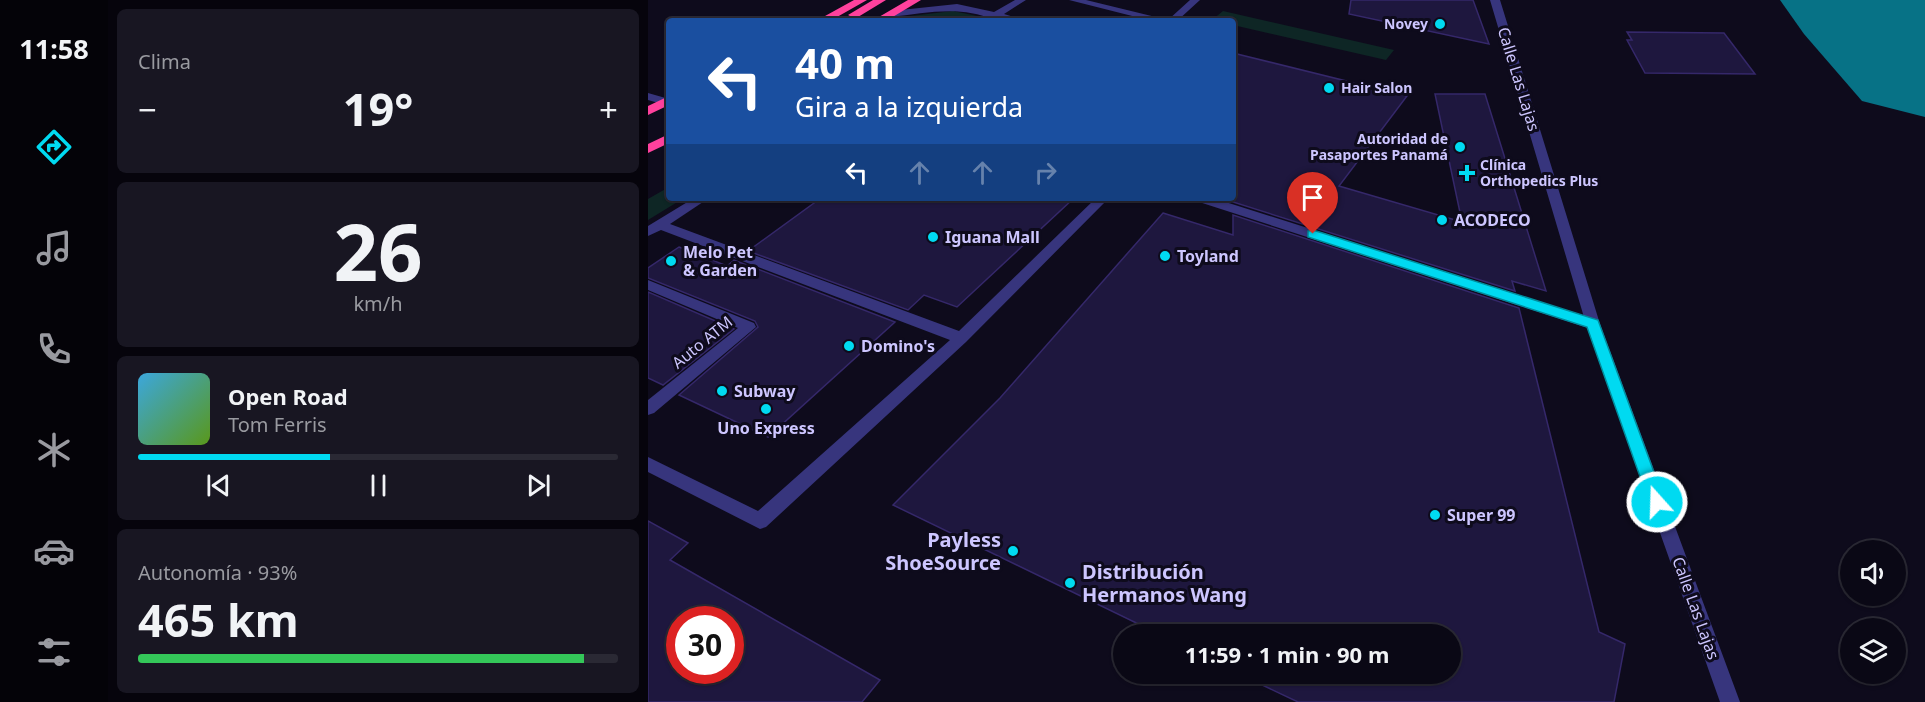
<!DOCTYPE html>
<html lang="es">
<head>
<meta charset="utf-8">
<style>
	:root { --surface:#0a0815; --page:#181622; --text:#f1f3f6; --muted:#999aa0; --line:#2a2934; --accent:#00daf1 }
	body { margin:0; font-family:"Noto Sans",sans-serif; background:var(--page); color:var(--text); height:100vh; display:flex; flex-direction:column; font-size:22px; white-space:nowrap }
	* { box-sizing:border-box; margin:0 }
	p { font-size:20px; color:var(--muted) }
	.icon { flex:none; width:33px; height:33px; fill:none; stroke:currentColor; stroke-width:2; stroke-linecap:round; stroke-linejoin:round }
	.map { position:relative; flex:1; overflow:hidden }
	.sheet { display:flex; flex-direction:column; gap:9px; padding:9px; background:#06040c; width:540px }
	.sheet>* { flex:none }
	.top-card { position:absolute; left:18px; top:18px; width:570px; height:183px; border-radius:6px; box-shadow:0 2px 4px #0004,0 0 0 2px var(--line); background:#1a4fa0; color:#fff; overflow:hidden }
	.controls { position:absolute; left:1192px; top:540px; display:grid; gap:12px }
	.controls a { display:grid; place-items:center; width:66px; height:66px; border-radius:50%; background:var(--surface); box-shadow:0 2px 4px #0004,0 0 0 2px var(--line); font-size:30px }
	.speed { position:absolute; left:18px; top:606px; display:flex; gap:12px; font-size:30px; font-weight:700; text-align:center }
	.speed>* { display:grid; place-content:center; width:78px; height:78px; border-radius:50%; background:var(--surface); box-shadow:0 2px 4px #0004,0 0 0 2px var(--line); line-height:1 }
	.speed .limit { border:9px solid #d22; background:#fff; color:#111 }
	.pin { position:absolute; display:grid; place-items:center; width:51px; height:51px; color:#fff; margin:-62px -26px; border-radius:50% 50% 50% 0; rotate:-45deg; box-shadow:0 0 6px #0007 }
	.pin .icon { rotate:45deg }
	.me { position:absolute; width:66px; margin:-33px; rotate:340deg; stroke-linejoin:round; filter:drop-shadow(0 0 4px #0008) }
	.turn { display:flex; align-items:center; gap:21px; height:126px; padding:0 30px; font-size:27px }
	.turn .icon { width:78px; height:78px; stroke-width:2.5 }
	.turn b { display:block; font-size:42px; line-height:51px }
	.lanes { display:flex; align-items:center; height:57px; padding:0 30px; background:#0003; justify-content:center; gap:30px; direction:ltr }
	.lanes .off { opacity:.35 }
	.big { font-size:45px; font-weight:700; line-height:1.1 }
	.sheet .widget { flex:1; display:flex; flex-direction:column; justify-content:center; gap:9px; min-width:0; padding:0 21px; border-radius:9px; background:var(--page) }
	.sheet .dial { align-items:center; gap:0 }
	.dial b { font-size:78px; line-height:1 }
	.song { display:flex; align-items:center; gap:18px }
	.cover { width:72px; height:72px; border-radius:9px; background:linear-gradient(135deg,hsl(200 70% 55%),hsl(90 70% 35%)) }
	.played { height:6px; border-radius:3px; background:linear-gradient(90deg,var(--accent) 40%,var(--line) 40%) }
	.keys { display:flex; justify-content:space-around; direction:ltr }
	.heat { display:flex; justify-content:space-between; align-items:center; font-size:33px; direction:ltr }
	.charge { height:9px; border-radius:4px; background:linear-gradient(90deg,#34c759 93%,var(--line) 0) }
	.trip { position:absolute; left:465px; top:624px; width:348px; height:60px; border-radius:30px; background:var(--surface); box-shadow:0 2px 4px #0004,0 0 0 2px var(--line); font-weight:700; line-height:60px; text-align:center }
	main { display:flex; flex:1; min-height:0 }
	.tabs { display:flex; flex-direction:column; width:108px; justify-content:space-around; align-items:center; background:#040308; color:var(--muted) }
	.tabs .icon { width:42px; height:42px }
	.tabs .active { color:var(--accent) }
	.tabs b { font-size:27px; color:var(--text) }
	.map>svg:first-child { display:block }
	.green { fill:#0e2625 }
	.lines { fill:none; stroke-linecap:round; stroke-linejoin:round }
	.runway { fill:#077286; fill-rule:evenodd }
	.building { fill:#1e173e; stroke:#35286a; stroke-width:1.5; fill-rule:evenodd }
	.lane { fill:#37357d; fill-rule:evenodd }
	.street { fill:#37357d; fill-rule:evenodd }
	.highway { fill:#ff419d; fill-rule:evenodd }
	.route { fill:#00daf1; stroke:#008e9d; stroke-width:1.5 }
	.poi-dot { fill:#00daf1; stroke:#0e0b1c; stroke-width:2 }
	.labels { text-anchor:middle; stroke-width:6; stroke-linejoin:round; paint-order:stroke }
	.far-poi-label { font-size:14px; font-weight:bold; fill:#cdc6ff; stroke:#0e0b1c; text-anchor:end }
	.street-label { font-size:16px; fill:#cdc6ff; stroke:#0e0b1c }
	.poi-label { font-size:16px; font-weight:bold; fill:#cdc6ff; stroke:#0e0b1c; text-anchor:start }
	.near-poi-label { font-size:20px; font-weight:bold; fill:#cdc6ff; stroke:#0e0b1c; text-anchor:end }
</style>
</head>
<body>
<main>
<nav class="tabs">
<b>11:58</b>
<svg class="icon active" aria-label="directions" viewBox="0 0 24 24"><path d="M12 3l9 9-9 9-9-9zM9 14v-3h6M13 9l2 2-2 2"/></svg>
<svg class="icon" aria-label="music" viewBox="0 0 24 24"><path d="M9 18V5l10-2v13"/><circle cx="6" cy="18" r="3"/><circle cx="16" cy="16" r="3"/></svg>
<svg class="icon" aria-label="phone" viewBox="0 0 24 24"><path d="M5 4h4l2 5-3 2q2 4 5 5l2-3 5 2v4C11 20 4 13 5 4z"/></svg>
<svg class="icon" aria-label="climate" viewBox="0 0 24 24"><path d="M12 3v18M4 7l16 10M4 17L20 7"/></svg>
<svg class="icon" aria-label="car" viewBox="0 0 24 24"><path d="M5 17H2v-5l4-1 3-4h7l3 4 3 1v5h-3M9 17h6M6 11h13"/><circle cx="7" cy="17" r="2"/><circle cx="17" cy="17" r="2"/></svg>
<svg class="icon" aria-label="filters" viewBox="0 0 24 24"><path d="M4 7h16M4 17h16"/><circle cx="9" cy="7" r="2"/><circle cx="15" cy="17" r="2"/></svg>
</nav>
<section class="sheet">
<div class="widget"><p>Clima</p>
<div class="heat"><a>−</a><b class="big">19°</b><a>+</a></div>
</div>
<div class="widget dial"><b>26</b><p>km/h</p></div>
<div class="widget">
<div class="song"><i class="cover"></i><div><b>Open Road</b><p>Tom Ferris</p></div></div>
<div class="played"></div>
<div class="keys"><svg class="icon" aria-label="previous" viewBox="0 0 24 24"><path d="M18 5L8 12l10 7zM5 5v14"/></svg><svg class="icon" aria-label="pause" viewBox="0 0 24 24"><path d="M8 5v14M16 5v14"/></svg><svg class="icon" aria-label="next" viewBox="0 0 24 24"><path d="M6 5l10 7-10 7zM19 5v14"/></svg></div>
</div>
<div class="widget"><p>Autonomía · 93%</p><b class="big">465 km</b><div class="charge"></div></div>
</section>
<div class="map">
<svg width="1277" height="702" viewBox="0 0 1277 702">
	<rect width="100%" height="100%" fill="#0e0b1c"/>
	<path class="green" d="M305,11L329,16L322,21H248L254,17Z
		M575,11L746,50L738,60L585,25V21L564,20Z
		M21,187V198H36L0,220V199Z"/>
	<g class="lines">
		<path class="runway" d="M1132,0H1277V117L1214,101L1156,34Z"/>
	</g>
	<path class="building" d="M703,0H825L841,44L701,14Z
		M979,32L1076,33L1107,74L997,73L979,40H984Z
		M585,53L759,96L691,186L814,222L787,94H837L898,291L864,281L867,291L585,202Z
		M173,198H426L309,307L276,295L260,310L100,251Z
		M515,213L585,235V215L871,308L951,632L977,644L966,702H650L591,674H802V634H511L245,505L352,398Z
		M31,247L79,266L86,260L247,322L120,437L31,395L110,327L107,321L0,278V268Z
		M0,292L86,329L15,385L0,378Z
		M0,521L40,543L22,560L232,680L214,702H0ZM32,620H82V670H32Z"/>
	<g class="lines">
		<path class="lane" d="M367,0H378L356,14L379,21L345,20C314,5 277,13 243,17L238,14L243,11L309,4L346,12Z
			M421,0H438L520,20L542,0H552L529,21H504Z
			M46,198H61L22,224L311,331L448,198H461L318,342L118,527L112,529L0,472V457L110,511L302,340L13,230L0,236V226Z
			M546,198H565L950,320L952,324L945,329L940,328L548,201Z
			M0,280L106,323L108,327L6,413L0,415V400L90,328L0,290Z"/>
		<path class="street" d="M842,0H852L952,324L1092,702H1072L938,324Z
			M0,93L21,99V106L0,100Z"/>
		<path class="highway" d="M206,0H219L182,21H168Z
			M225,0H238L210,17L206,18L200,15Z
			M260,0H273L238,21H224Z
			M21,96V105L0,115V106Z
			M21,134V143L0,153V144Z"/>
	</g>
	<path class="route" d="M665,230L950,320L1017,502L1015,507L1009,509L1004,507L1001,502L939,327L660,237V231Z"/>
	<g class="poi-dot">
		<circle cx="792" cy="24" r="6"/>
		<circle cx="681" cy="88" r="6"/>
		<circle cx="812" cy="147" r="6"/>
		<path d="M816 164h6v6h6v6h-6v6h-6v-6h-6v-6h6z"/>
		<circle cx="794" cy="220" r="6"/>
		<circle cx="285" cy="237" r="6"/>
		<circle cx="517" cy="256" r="6"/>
		<circle cx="23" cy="261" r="6"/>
		<circle cx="201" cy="346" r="6"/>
		<circle cx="74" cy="391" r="6"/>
		<circle cx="118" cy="409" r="6"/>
		<circle cx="787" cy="515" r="6"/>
		<circle cx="365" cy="551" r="6"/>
		<circle cx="422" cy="583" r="6"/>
	</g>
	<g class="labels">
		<g class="far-poi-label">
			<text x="780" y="29">Novey</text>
			<text x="693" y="93" text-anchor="start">Hair Salon</text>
			<text x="800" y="144">Autoridad de<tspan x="800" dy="16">Pasaportes Panamá</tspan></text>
			<text x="832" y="170" text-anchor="start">Clínica<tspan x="832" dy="16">Orthopedics Plus</tspan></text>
		</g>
		<g class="street-label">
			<text transform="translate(871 79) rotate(73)" y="6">Calle Las Lajas</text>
			<text transform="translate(54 342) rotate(-39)" y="6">Auto ATM</text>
			<text transform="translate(1048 608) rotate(70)" y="6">Calle Las Lajas</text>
		</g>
		<g class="poi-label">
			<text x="806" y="226">ACODECO</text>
			<text x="297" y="243">Iguana Mall</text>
			<text x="35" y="258">Melo Pet<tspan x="35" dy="18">&amp; Garden</tspan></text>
			<text x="529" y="262">Toyland</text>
			<text x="213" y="352">Domino's</text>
			<text x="86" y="397">Subway</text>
			<text x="118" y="434" text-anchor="middle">Uno Express</text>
			<text x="799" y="521">Super 99</text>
		</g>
		<g class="near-poi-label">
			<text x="353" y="547">Payless<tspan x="353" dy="23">ShoeSource</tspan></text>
			<text x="434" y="579" text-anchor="start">Distribución<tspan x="434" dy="23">Hermanos Wang</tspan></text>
		</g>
	</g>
</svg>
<div class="controls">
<a><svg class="icon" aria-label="sound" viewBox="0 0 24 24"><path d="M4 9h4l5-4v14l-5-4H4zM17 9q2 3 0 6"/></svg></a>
<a><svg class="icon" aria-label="layers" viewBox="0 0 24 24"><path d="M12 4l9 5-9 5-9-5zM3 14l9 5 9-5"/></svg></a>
</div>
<div class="speed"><div class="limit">30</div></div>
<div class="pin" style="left:665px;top:234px;background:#d93025"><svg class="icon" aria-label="arrive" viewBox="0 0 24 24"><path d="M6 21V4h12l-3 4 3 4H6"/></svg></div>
<svg class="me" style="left:1009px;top:502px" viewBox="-20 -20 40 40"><circle r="17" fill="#00daf1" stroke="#fff" stroke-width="3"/><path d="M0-11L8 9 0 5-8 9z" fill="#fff"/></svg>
<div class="trip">11:59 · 1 min · 90 m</div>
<div class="top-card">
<div class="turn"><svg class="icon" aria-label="left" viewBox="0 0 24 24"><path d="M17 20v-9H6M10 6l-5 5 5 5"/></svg><div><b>40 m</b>Gira a la izquierda</div></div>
<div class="lanes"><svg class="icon" aria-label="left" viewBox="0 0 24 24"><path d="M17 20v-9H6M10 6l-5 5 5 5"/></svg><svg class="icon off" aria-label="ahead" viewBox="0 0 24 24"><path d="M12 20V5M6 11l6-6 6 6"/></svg><svg class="icon off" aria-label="ahead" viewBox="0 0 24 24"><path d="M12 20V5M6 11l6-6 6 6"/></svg><svg class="icon off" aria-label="right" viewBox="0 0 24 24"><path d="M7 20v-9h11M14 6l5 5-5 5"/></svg></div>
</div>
</div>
</main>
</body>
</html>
